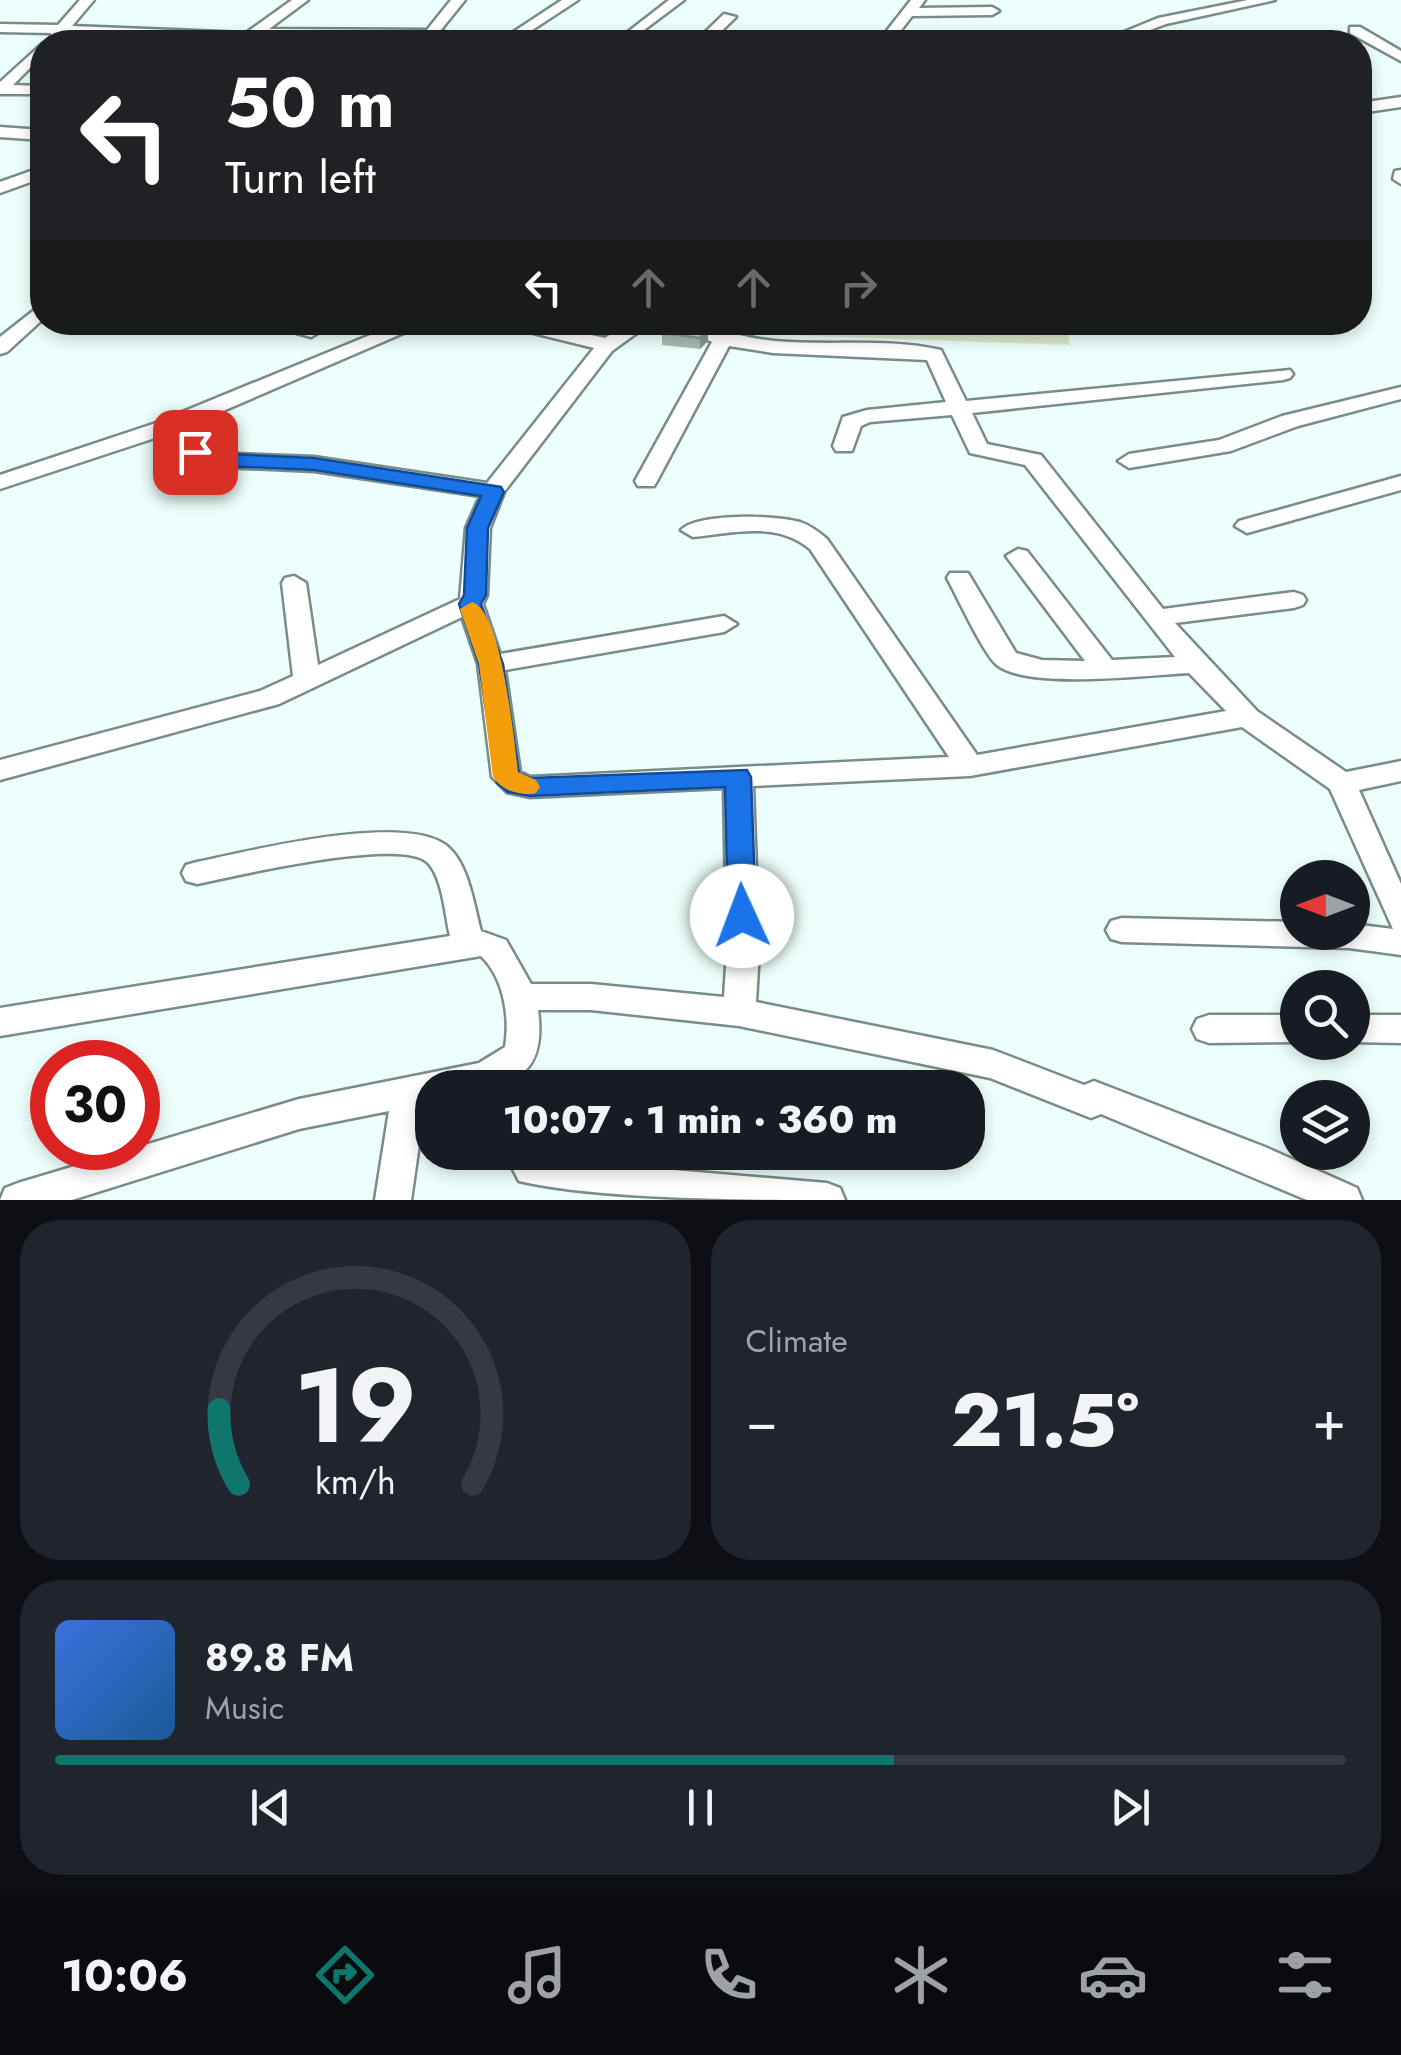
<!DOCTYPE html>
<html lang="en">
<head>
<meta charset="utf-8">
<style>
	:root { --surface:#171b24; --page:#20242c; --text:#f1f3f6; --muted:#9ea1a6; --line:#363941; --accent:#0f766e }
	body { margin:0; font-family:Jost,sans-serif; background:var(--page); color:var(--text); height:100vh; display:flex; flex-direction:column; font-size:38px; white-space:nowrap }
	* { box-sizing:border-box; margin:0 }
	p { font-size:32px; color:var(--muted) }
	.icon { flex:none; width:55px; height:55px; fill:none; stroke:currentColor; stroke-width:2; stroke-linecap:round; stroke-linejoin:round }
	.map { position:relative; height:1200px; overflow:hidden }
	.details { display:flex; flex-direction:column; gap:20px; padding:20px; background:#0d0f14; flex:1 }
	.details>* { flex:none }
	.banner { position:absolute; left:30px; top:30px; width:1342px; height:305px; border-radius:40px; box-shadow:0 5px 15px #0003; background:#202124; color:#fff; overflow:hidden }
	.needle { width:65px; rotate:270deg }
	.tools { position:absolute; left:1280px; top:860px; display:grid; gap:20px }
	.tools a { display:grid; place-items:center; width:90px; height:90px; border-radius:50%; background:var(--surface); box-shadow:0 5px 15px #0003; font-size:50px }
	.speed { position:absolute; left:30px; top:1040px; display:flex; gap:20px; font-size:50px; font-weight:700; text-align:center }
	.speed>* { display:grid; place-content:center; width:130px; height:130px; border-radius:50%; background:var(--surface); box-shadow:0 5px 15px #0003; line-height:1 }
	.speed .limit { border:15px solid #d22; background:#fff; color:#111 }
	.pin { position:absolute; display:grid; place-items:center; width:85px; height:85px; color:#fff; margin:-42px; border-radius:20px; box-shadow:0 5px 15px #0006 }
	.me { position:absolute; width:110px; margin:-55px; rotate:358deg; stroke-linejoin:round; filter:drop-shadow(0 0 8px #0008) }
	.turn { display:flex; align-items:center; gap:35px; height:210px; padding:0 30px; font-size:45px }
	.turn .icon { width:130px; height:130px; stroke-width:2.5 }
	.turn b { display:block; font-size:70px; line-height:85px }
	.lanes { display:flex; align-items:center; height:95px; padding:0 30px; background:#0003; justify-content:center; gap:50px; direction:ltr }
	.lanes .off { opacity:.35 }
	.big { font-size:75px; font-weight:800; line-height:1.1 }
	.details .widget { flex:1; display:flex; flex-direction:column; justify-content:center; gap:15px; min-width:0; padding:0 35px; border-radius:40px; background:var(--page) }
	.details .dial { align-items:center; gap:0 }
	.dial svg { height:260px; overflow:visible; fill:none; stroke:var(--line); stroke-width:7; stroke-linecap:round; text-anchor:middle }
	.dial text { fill:var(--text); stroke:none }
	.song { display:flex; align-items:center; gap:30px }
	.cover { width:120px; height:120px; border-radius:15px; background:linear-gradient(135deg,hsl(220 70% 55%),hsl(210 70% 35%)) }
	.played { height:10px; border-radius:5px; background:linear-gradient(90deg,var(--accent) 65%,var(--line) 65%) }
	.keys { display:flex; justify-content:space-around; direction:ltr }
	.heat { display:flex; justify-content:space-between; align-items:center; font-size:55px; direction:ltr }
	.details .tiles { flex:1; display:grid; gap:20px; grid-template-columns:1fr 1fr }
	.widget:last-child { grid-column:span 2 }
	.trip { position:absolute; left:415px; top:1070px; width:570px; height:100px; border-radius:40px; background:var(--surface); box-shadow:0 5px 15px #0003; font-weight:800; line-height:100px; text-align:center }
	.tabs { display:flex; height:160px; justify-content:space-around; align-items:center; background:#090b0e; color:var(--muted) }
	.tabs .icon { width:70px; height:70px }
	.tabs .current { color:var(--accent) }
	.tabs b { font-size:45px; color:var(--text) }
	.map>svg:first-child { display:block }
	.green { fill:#dceacc }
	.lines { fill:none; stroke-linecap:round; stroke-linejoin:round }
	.minor-casing { stroke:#788c88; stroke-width:5 }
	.minor { fill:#fff; fill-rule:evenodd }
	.wall { fill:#acbab0 }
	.shaded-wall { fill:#8c9790 }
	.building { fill:#c8d8cd; stroke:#8c9790; stroke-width:2.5 }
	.route { fill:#1a73e8; stroke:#114b97; stroke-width:2.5 }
	.slow { fill:#f59e0b }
</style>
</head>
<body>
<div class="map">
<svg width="1401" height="1200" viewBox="0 0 1401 1200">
	<rect width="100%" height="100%" fill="#edfffc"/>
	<path class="green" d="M729,323H1065L1070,345L731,333Z"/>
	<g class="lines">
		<defs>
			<path id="minor" d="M80,0H94L72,26L246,33L292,0H308L269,29L427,30L451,0H465L440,31L487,42L257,37L251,42L213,37L65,34L56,40L51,39V33L0,32V24L58,25Z
				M562,0H578L514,42H498Z
				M669,0H684L628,42H615Z
				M911,0H925L919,8L992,7L999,11L992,15L912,16L892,42H878Z
				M1248,0H1275L1166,24L1118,42H1100L1158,18Z
				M724,14L736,17L710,42H695Z
				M1350,27H1360L1401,51V61L1350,33Z
				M42,44V56L13,85L42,86V94H0V82Z
				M1401,97V107L1360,113V103Z
				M0,127L42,130V140L0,137Z
				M42,167V178L0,193V182Z
				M1401,170V184L1393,179L1395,171Z
				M42,304V320L7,352L0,354V337Z
				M258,322H298L321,331L311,337Z
				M402,322H429L188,426L209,429L212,434L207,453L314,457L487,483L594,348L489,322H532L605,338L629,322H652L612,351L504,492L490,528L487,595L483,604L500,654L724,616L737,624L724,632L505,670L520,772L530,777L949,757L810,549C776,521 734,533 693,537L681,530C698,513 776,515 800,522C811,526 819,532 827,539L977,755L1226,711L1189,673C1149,675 1028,690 997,665C984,655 957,596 947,578L950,573H968L1016,653L1042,660L1085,661L1006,556L1018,549L1027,551L1112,660L1175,657L1025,465L970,453L952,415L870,422L861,426L852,451H836L833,446L843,417L867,410L946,402L927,360L773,353L729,346L657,481L654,486H638L635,481L712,342L667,322C704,322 737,338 775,341C829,346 889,338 941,350L966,401L1290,370L1293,374L1290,378L1283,380L972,413L987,444L1041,455L1163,609L1294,592L1303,595L1306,600L1303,605L1294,608L1175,623L1257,711L1346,772L1401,761V781L1359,790L1401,884V955L1349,948L1122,942L1111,939L1106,930L1111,921L1122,918L1298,922V932H1352V924L1393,929L1330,789L1242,727L970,776L753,786L759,951L756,1002L993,1050L1084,1085L1094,1081L1265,1147L1357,1188L1362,1200H1307L1101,1114L1091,1118L990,1078L739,1026L591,1010H538C549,1091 494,1088 432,1088V1102L425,1103L411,1200H375L389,1111L299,1129L72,1200H0L5,1188L18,1183L299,1099L479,1063L505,1047C510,1017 504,978 481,956L0,1036V1008L450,936C445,916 443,877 427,862C399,837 236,876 197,884L186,881L182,873L186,865L197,862C250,851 404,812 447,846C469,864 474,906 481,931L506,940L531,984H591L724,997L727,951L724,788L530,797L507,792L492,777L478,664L462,617L279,704L0,780V760L260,691L293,676L282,583L285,578L294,576L306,583L318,665L460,599L466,528L480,496L314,471L200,466L192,464L184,452L189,439L164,435L0,489V475L153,424Z
				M1401,387V399L1298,426L1231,451L1129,468L1118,461L1129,454L1219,440L1282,416Z
				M1401,476V490L1247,533L1235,526L1239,521Z
				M1209,1015H1298L1299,1042L1209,1043L1197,1039L1192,1029L1197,1019Z
				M1352,1015H1401V1043L1351,1042Z
				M504,1152H541L545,1159L827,1183L840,1188L845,1200C755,1200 600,1200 519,1181Z"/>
		</defs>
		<use href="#minor" class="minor-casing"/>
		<use href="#minor" class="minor"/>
	</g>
	<path class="wall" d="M708,329V341L700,349L662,345V333Z"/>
	<path class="shaded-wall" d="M708,329V341L700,349V338Z"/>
	<path class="building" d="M676,322H683L708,329L700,338L662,333Z"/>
	<path class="route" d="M195,445L206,453L314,458L501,487L504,492L488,528L486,595L481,604L503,664L519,773L530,778L747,770L751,777L756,916L752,924L742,927L732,924L728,916L725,787L530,796L508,792L497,783L479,664L459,604L464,595L467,528L481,496L314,470L200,465L193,464L185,452Z"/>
	<path class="slow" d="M472,602C502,610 514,741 518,772L536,780L540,787L536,793C522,797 501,790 493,777L479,664L460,609Z"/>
</svg>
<div class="tools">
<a><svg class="needle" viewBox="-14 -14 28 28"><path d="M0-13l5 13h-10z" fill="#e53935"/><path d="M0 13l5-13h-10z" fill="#9ea1a6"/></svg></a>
<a><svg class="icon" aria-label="search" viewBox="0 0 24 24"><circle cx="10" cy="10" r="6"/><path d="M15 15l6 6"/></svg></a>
<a><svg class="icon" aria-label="layers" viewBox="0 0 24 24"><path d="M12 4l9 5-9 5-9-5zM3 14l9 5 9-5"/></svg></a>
</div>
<div class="speed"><div class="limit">30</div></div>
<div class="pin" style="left:195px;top:452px;background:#d93025"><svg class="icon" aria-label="arrive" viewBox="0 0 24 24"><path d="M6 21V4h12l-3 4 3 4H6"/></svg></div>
<svg class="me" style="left:742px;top:916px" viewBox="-20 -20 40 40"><circle r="19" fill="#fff"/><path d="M0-13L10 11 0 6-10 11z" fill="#1a73e8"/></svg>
<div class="trip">10:07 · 1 min · 360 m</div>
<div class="banner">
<div class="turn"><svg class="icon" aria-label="left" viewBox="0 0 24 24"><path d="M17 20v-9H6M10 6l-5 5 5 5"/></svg><div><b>50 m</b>Turn left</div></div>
<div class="lanes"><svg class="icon" aria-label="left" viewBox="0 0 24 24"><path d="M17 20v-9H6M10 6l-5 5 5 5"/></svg><svg class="icon off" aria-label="ahead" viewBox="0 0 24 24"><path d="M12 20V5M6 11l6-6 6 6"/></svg><svg class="icon off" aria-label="ahead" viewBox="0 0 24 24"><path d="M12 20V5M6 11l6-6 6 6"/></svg><svg class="icon off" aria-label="right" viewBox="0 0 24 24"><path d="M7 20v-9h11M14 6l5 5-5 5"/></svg></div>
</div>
</div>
<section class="details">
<div class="tiles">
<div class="widget dial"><svg viewBox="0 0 100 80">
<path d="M14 69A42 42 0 1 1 86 69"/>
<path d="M14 69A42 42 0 0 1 8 46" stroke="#0f766e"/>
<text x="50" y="56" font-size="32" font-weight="700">19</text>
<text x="50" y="72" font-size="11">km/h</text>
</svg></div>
<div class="widget"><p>Climate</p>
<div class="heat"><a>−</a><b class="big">21.5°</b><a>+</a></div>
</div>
<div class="widget">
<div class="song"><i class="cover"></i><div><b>89.8 FM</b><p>Music</p></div></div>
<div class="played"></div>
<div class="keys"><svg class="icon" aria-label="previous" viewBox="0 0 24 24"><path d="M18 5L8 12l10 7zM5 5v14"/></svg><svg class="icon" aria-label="pause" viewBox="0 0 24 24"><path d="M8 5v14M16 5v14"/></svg><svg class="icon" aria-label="next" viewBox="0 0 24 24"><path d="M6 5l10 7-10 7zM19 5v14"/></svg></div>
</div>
</div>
</section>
<nav class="tabs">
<b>10:06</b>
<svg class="icon current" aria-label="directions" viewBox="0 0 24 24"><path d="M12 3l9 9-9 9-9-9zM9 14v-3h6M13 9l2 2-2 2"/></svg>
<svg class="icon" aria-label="music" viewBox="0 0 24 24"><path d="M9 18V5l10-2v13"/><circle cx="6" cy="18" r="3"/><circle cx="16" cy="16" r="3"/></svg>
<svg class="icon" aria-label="phone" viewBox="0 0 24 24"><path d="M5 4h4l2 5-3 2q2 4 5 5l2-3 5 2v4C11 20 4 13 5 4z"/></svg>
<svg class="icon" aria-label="climate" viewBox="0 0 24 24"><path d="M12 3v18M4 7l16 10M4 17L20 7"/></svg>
<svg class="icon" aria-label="car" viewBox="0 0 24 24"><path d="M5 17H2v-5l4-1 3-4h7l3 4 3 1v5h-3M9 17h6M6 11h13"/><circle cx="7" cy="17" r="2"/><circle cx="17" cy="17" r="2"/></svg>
<svg class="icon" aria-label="filters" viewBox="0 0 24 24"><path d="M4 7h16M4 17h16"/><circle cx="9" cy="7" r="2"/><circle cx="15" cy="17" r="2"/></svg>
</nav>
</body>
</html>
